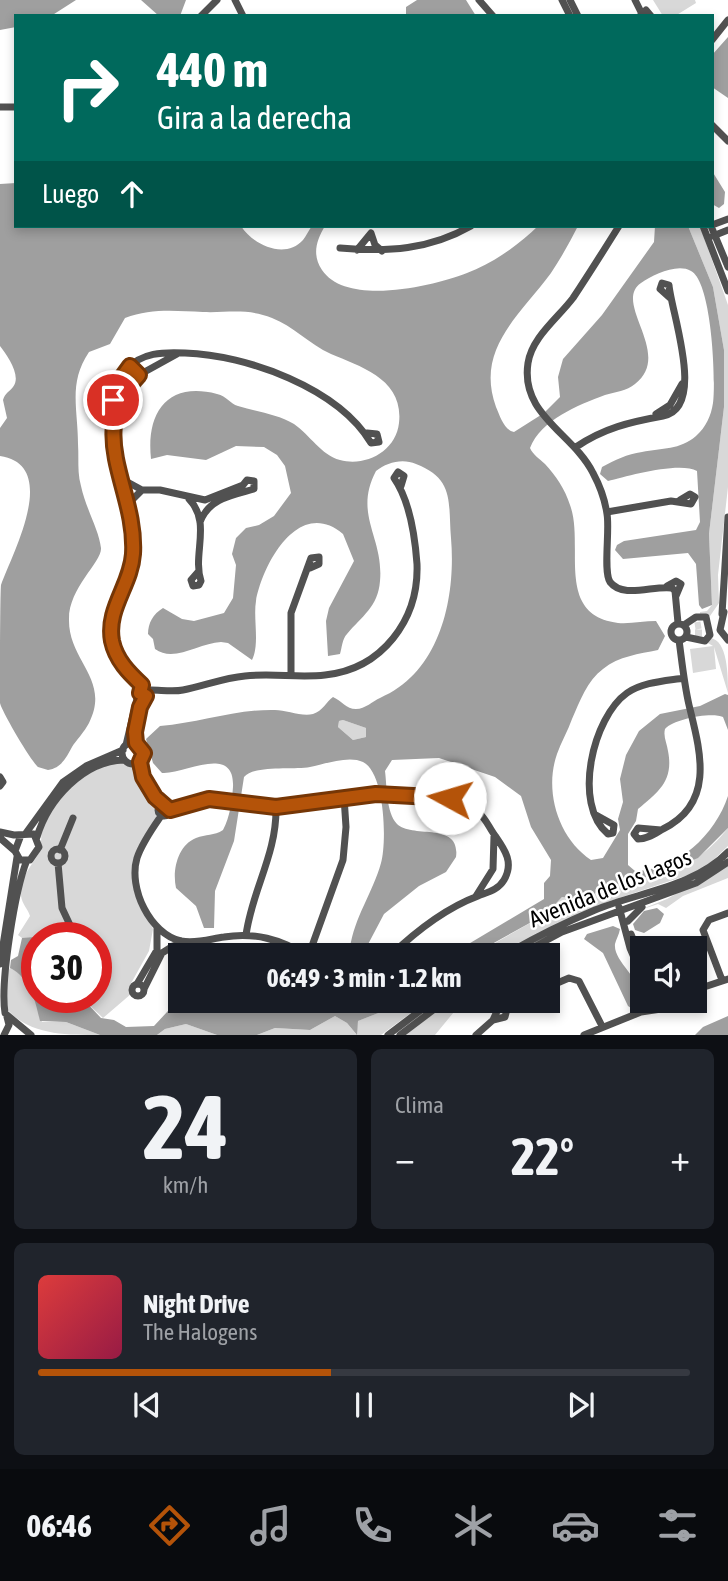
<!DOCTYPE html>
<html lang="es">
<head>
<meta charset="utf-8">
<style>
	:root { --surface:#171b24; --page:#20242c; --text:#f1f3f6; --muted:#9ea1a6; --line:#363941; --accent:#b45309 }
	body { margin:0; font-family:"Asap Condensed",sans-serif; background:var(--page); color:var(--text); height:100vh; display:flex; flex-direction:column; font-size:26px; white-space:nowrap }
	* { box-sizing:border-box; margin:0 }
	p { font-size:23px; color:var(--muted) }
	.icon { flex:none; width:38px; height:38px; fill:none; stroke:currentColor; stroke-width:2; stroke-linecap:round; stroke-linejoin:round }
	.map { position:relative; height:1035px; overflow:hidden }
	.drawer { display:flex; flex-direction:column; gap:14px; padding:14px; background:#0d0f14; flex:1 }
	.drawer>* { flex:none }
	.guide { position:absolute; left:14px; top:14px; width:700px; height:214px; border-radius:0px; box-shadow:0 4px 10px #0003; background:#00695c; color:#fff; overflow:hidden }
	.fabs { position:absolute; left:630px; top:936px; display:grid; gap:14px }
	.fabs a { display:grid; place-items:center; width:77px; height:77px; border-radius:0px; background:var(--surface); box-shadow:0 4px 10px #0003; font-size:35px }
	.speed { position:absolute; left:21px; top:922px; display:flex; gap:14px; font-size:35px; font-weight:700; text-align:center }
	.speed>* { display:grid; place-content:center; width:91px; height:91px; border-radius:50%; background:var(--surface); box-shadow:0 4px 10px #0003; line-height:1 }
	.speed .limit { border:10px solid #d22; background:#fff; color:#111 }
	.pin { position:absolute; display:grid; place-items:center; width:60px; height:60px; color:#fff; margin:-30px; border:4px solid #fff; border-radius:50%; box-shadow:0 2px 7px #0007 }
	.me { position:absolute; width:77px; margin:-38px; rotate:276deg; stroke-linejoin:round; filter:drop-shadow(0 0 5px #0008) }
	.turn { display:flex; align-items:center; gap:24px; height:147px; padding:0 28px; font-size:32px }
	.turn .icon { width:91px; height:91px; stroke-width:2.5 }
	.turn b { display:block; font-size:49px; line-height:60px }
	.then { display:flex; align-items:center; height:66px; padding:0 28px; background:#0003; gap:14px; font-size:26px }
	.big { font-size:52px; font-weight:700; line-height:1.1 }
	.drawer .widget { flex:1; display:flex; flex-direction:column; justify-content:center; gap:10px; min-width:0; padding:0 24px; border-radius:10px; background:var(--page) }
	.drawer .dial { align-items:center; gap:0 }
	.dial b { font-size:91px; line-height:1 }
	.song { display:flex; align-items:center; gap:21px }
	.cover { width:84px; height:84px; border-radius:10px; background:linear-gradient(135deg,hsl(0 70% 55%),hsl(340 70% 35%)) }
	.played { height:7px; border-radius:4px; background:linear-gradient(90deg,var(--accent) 45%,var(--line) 45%) }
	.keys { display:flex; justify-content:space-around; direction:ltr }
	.heat { display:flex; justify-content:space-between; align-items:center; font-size:38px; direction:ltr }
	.drawer .tiles { flex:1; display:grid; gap:14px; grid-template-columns:1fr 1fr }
	.widget:last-child { grid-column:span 2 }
	.trip { position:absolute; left:168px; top:943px; width:392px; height:70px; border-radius:0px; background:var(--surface); box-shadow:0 4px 10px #0003; font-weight:700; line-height:70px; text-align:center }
	.dock { display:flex; height:112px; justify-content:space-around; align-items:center; background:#090b0e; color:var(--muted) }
	.dock .icon { width:49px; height:49px }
	.dock .selected { color:var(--accent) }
	.dock b { font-size:32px; color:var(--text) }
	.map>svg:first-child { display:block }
	.green { fill:#d8d8d8 }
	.water { fill:#9f9f9f; fill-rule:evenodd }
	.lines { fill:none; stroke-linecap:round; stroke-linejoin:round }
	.minor-tunnel { stroke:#d9d9d9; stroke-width:7; stroke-dasharray:7 3.5; stroke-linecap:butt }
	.minor { stroke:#515151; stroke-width:7 }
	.route-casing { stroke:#753606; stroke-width:18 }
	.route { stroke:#b45309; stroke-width:12 }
	.labels { text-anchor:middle; stroke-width:5; stroke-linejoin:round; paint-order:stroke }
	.street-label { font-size:23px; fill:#000; stroke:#fff }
</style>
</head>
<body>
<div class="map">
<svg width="728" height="1035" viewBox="0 0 728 1035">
	<rect width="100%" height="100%" fill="#fff"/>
	<path class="green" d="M653,0H695L696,3L675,16H663Z
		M688,226H700L728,305V487L718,575L719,603L710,616L700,615V612L707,611L712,605L709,534L724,407V350L713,287Z
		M710,638C728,640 728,676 728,693L714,647L716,669L693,673L690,649L713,646L706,642Z
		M343,720L366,728V737L353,740L338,727L339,721Z
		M123,762L132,767L142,790L156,809V819L143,841L133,879L153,929L149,951L129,987L131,994L103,1018L82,998H96V938H22L18,935L30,916C28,909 22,904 21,896C19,882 29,868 36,858C44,847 39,834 44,822C55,792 92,765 123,762Z
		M728,828V846L707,866L691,874L607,902L496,955L472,956L546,914L562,897L571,898L577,906C585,900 593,891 603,887C655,867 688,879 728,828Z
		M728,864V878L683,896L666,908L658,904L637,911L667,899Z
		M10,968C32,979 35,1000 42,1022H66L100,1035C65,1035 29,1035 7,1009L5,976Z
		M409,1001H427L381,1035H257L275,1028L310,1030L335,1016L347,1023L356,1034L358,1021Z
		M449,1001H463L435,1035H403Z
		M186,1024L217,1035H157L165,1029Z"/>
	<path class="water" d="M0,0H76L51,16H16V27L0,30Z
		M141,0H186L180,16H159Z
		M417,0H466L476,16H406V7Z
		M728,37V98L712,87V55Z
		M712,171L725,192L724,204L719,208L712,204Z
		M16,183V226H241C253,245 285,260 303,240C306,236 309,230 312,226H325C316,241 312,255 322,270C347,307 433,286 467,273C492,264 520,244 538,226H578C570,242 561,258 551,273C520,315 475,349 496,407C500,416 504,430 514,432L544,413L560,397L558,377L563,359L602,315L654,242L655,226H688L713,287L724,350V407L709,534L712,605L702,609L699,605L696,564L688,553L623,559L615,550L617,545L624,541L696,530L700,522L697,471C680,461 627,476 608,481L600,474L602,467C615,460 627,454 642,452C662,448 680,450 696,436C706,427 711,416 713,403C716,380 712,282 691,271C677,263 653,275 641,283C612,303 674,354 635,384C627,391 615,392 605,395C578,405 541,420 530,448C533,455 539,458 545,464C556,476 565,489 570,505C585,545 554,615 618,623C631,624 644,621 656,621L665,636L658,650C639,654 619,656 603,669C587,681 580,701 572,719C568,731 561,742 557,754C544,791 558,838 591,860L603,858L620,830L618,819L623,802L620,779L626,755L639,731L660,714L700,706L725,694L728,695V730L723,717C711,712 674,719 665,729C663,737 667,743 668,751C674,781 658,792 638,809L636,821L628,834V865L635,871C678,870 715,835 728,796V828L698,858L658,874L601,888L578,909L571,898L562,897L546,914L472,955H450L544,899V883L550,876L551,860L531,827L521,796L495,777L439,758L392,760L385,771C387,786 386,812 397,824C412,839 461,821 456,857L446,872L419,886L384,914L365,950L350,948C354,918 373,892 381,863C387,842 385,773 363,762C349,755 325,764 310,767C293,770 254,765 244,777L234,841L215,891L214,928H204L196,906L176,888C172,870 178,845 196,838C206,834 214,836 223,830C230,817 232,801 233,787C235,743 183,775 162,773L153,763L146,739L160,726C199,723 236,709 275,710C286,710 302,717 313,714C323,711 326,702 333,697C342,701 346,709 356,709C365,709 373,701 380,698C441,672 456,597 451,538C448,503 455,479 416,464C403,458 387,462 376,471C353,515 384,537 380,581C378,607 362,616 347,634C342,639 342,648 340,654L328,656L326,621L329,608L354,561L343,534C299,497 263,563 256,601C253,619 260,644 252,660L228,643L221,642C199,643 174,663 155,649L153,639L148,634C148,623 153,614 163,608L182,619L194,621L224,613L233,598L236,565L232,554L236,538L246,528L259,525L274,516L291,493L285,466L277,455L264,447L236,446L206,460L167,455L151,459C146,413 167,381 217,394C227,396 230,404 238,406C257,412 277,414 294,424C310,435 321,455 340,460C366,467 396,451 399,423C404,379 361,367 331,354C309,344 293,326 272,318C248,308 227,313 203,312C176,311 151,308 125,318L110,344L89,352C68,383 78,409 78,444C79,458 77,472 81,486C86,509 99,530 101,548C102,562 69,587 69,619C68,661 111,679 89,723C85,731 75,742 72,747C67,756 62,768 48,770L38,767C31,761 2,712 0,703C0,693 0,594 1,585C12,554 61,465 0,456V428L7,418L3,400C5,393 9,392 13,387C22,376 7,355 0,346V184ZM343,720L366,728V737L353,740L338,727L339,721Z
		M657,908L664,914L660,923L644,933L635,930L633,924L644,911Z
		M613,926L620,929C619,935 616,939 615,944C613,963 646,980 640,1005L634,1010L628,1006L603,953L584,939L587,934Z
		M35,937L37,998H82L101,1018L114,1020L126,1027L154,1026L180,998V1001H409L358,1021L357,1035L347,1023L335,1016L310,1030L275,1028L257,1035H217L186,1024L165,1029L157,1035H100L66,1022L40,1021C35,1000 31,979 10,968L11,960L18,956L22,938Z
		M728,1016V1035H695L703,1027Z"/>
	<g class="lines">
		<path class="minor-tunnel" d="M695,626L701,625
			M695,633H702"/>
		<path class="minor" d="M235,0L243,16
			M479,0L493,16
			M562,0L570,16
			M570,0L578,16
			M635,0L641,12
			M201,16L217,0
			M640,16L646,10L651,16
			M712,40L728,20
			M0,107H16
			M712,125L728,141
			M712,225L728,219
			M619,226C604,250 589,274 573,298C558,318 532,337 528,363C520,415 573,433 593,473C600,486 605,500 607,514C610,529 603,572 610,582C623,599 654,585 672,588L675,591L678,623
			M703,226L728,291
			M711,226L728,267
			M713,236L728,230
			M340,248C388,252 429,250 471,226
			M357,250L371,233L375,245L382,251
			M115,410L139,375L177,354
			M656,414L670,405L682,384
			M576,447C604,428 630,422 663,416C707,408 671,312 669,285L662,283L660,289L670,298
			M120,479C128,504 136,531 132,558C130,577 120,591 114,609C103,640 121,665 142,685
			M142,490L120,478C113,457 112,436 114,415C116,397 114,384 126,370C141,352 164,352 185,353C247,355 338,388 371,443L379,442L377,434L367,433
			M189,499C212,523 192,554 201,581L199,585L193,586L191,580L198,572
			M128,504L142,490H160L205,500L243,485L247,480L254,481V489C233,495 209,498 200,522
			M607,512L671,501L691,504L695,497L690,494L680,500
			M667,586L676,581L681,584L676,596
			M724,612L720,630L728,640
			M722,614L728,517
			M671 632a8 8 0 1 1 16 0a8 8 0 1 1-16 0Z
			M684,625L696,617H706L710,635L705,641L686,637
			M291,674V613L311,558L319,557V564L310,568
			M151,690C161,690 173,692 183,690C204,686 223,678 245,676C272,673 299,678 325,675C382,669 419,620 417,564C415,536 410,501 394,478L398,472L404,476L401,486
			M122 753a11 11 0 1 1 22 0a11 11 0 1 1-22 0Z
			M136,743V720L146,696
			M126,745L139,690
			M134,764L144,788L159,807
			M0,777L3,782L0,786
			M158 810a6 6 0 1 1 12 0a6 6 0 1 1-12 0Z
			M170,810C220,792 228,807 274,807C328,808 431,771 477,811C486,818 489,828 496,837C505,850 514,863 504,880C498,890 488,892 478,896C446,908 414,933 390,956
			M596,815L614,825L613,833L608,834C572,804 593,717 627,693C643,682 665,681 684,678
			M161,816C152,829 142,843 137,858C128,888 150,934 181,941C196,944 210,939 224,937C253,932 282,939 306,956
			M661,830L638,828L634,834L638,839C647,839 654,834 663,829C716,803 700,750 689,705C684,683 682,662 679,640
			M0,832L14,835L34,834L39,847L30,860H20L15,851L21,835
			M26,833L63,782L86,766L123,750
			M37,837C48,800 83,761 124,760
			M0,838L15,851
			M51 856a7 7 0 1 1 14 0a7 7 0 1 1-14 0Z
			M60,850L73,818
			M58,863L62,908L76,938
			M476,896L493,869L494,836
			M619,907L630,948L642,976
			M628,921L642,907
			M631,934L642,962
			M246,935C252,890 277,854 276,807
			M312,946L343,860L346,827L344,797
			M312,946L327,956
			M367,956L393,953
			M503,956C532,939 564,923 595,910C639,892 694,887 728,852
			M517,956L562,932L696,883L728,862
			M0,964L17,857
			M722,980L703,930L709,920L728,913
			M137,984L157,950V928
			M132 990a6 6 0 1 1 12 0a6 6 0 1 1-12 0Z
			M548,987L569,978L579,981L602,1026
			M144,989L162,953L181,941
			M695,990L728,979
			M520,1001H529
			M651,1004L641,1012L661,1009L663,1005L661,1001
			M662,1008L672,1001
			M5,1013C0,982 15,890 27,860
			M7,1015L31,1035
			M4,1035L9,1025L7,1017
			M388,1035L433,1001
			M400,1035L445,1001
			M476,1035L493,1020L505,1017L507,1009L499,1007L493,1020
			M584,1035L641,1012"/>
	</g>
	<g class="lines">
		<defs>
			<path id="route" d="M113,400L117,384L130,366L139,375C83,434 137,487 133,554C131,585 106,609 112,641C116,660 129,673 142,685L140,693L146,696L140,707L135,732L136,743L144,753L140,762L143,777L155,797L170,810L209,799L276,807L376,794L450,798"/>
		</defs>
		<use href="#route" class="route-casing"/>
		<use href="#route" class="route"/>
	</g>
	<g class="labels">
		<g class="street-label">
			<text transform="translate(610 888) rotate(-22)" y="8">Avenida de los Lagos</text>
		</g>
	</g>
</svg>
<div class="fabs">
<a><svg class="icon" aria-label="sound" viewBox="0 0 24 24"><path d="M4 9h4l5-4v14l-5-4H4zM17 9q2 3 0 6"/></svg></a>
</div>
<div class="speed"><div class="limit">30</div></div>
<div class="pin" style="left:113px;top:400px;background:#d93025"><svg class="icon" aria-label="arrive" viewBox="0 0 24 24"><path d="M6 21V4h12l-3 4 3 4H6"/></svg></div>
<svg class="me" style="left:450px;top:798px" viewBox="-20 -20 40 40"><circle r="19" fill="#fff"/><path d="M0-13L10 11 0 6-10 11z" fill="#b45309"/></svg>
<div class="trip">06:49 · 3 min · 1.2 km</div>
<div class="guide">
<div class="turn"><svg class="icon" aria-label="right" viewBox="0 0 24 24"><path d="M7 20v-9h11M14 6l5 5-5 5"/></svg><div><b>440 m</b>Gira a la derecha</div></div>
<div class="then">Luego<svg class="icon" aria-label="ahead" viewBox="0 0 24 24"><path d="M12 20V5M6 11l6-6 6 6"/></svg></div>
</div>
</div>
<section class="drawer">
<div class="tiles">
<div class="widget dial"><b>24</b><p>km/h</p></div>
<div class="widget"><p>Clima</p>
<div class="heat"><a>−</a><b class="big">22°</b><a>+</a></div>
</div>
<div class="widget">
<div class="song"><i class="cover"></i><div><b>Night Drive</b><p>The Halogens</p></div></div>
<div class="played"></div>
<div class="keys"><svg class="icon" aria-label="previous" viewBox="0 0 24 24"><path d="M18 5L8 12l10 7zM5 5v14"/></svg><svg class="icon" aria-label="pause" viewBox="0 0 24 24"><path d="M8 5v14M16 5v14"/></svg><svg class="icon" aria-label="next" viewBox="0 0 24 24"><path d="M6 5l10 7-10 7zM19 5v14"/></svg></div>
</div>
</div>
</section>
<nav class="dock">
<b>06:46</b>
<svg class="icon selected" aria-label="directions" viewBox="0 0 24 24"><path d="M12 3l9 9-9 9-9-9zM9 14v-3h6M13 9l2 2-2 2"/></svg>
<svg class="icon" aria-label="music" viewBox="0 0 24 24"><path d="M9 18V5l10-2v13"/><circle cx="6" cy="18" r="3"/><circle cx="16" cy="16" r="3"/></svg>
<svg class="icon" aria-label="phone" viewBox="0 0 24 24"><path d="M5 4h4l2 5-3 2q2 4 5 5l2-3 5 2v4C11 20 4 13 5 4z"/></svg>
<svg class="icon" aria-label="climate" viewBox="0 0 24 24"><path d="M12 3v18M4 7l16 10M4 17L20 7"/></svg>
<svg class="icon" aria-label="car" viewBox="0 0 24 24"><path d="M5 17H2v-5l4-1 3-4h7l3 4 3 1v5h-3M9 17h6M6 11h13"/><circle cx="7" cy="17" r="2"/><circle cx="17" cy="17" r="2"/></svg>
<svg class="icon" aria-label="filters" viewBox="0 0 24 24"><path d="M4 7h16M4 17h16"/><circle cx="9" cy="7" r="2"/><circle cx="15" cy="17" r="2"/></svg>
</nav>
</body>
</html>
